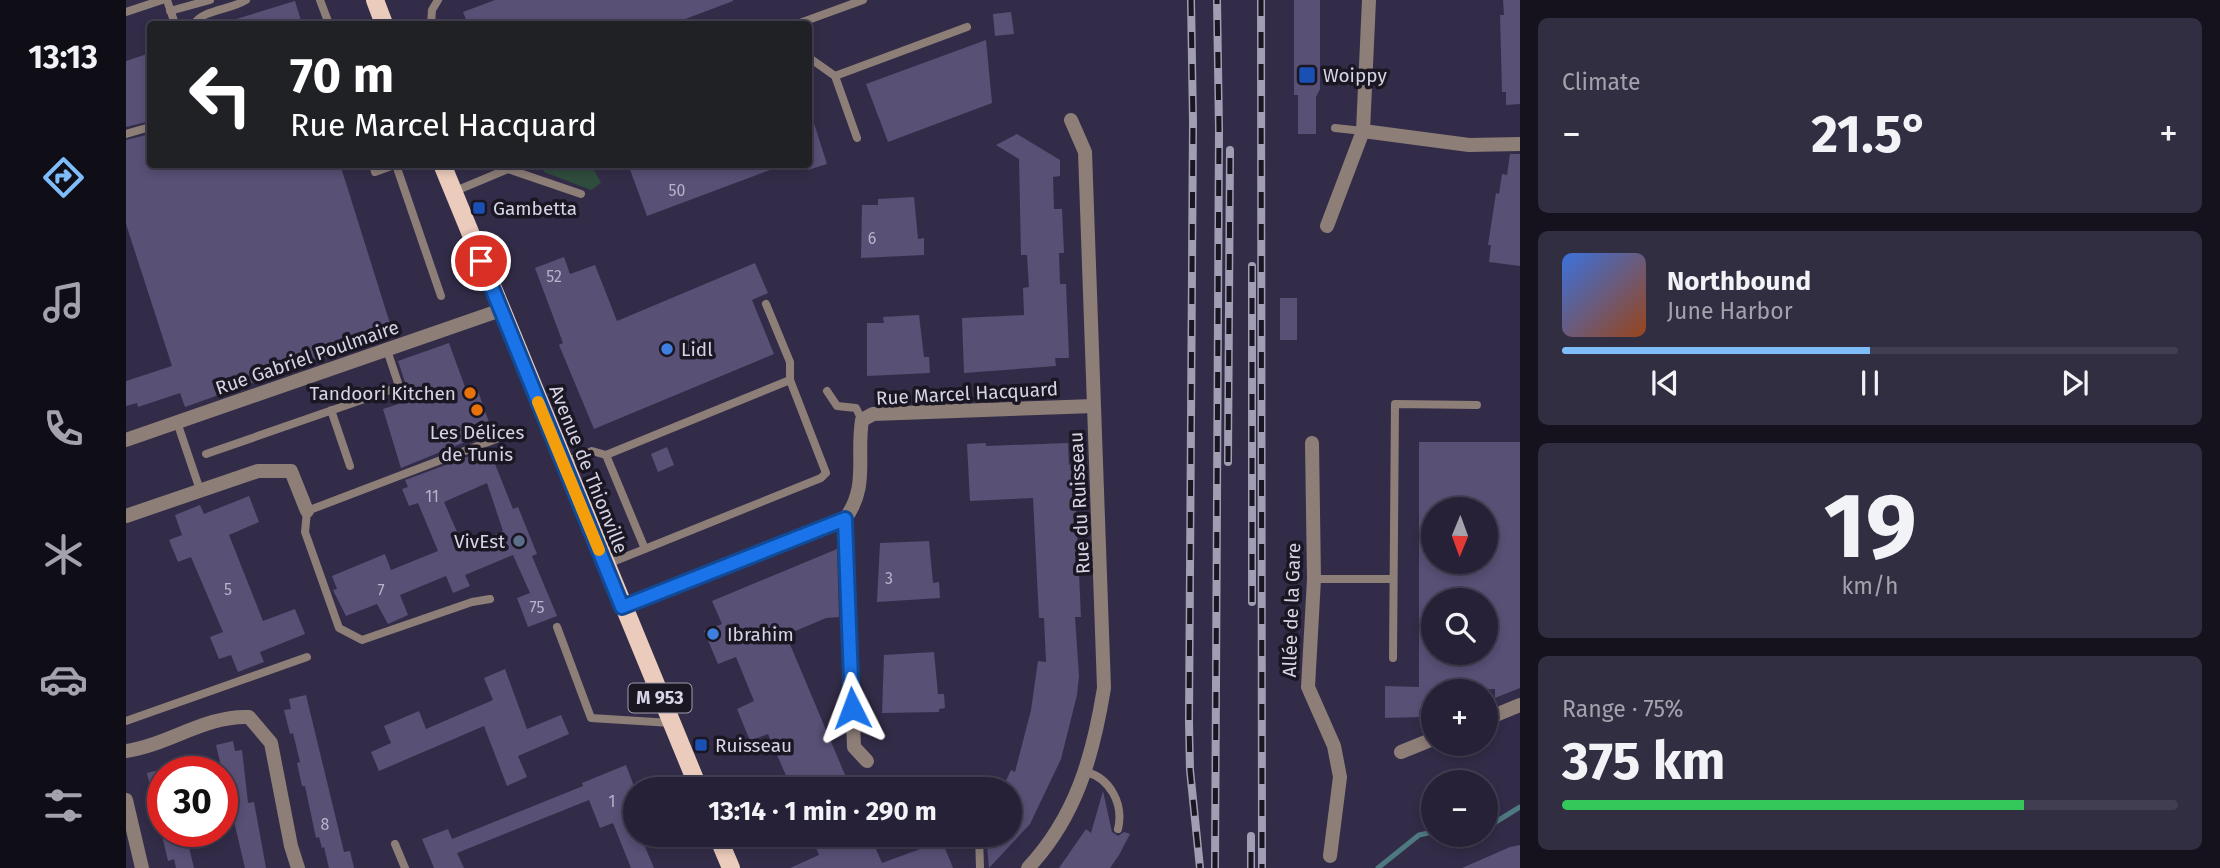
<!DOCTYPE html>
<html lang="en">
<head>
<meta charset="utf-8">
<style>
	:root { --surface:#262136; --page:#322e42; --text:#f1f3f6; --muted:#a4a3ad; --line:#423e51; --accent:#7fbdfa }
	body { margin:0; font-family:"Fira Sans",sans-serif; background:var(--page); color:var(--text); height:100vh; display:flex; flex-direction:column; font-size:26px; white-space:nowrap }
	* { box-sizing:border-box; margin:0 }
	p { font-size:23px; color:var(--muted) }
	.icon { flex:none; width:38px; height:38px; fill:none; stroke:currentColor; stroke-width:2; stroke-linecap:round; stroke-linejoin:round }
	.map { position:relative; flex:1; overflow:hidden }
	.sheet { display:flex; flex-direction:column; gap:18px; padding:18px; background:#15121e; width:700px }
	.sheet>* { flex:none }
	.top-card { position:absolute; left:21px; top:21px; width:665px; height:147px; border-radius:7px; box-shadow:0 4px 10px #0003,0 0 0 2px var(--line); background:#202124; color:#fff; overflow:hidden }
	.needle { width:46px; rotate:181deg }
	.buttons { position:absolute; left:1295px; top:497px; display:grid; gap:14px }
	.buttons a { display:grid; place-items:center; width:77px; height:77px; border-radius:50%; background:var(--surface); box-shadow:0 4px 10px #0003,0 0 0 2px var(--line); font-size:35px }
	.speed { position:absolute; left:21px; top:756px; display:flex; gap:14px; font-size:35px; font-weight:700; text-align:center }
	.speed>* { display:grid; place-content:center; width:91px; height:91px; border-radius:50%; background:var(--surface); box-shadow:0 4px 10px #0003,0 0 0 2px var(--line); line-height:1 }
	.speed .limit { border:10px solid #d22; background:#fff; color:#111 }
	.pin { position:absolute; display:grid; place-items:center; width:60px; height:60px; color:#fff; margin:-30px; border:4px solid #fff; border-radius:50%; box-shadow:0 2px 7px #0007 }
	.me { position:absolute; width:77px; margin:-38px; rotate:357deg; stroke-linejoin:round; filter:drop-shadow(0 0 5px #0008) }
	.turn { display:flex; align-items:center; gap:24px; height:147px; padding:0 28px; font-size:32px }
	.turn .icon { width:91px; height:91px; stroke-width:2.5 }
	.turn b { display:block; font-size:49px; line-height:60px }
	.big { font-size:52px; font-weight:700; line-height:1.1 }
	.sheet .tile { flex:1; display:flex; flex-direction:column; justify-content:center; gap:10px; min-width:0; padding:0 24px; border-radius:10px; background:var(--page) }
	.sheet .dial { align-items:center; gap:0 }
	.dial b { font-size:91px; line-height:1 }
	.song { display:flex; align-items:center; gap:21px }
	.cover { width:84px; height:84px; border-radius:10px; background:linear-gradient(135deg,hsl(220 70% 55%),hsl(20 70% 35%)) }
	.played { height:7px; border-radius:4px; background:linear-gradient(90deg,var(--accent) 50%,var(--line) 50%) }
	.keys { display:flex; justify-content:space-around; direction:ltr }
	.heat { display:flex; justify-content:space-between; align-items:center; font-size:38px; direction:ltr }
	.charge { height:10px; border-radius:5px; background:linear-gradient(90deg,#34c759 75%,var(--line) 0) }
	.trip { position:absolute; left:497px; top:777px; width:399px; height:70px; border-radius:35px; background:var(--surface); box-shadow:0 4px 10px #0003,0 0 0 2px var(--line); font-weight:700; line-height:70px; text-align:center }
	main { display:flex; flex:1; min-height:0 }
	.tab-bar { display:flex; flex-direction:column; width:126px; justify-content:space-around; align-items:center; background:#0f0d16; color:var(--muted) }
	.tab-bar .icon { width:49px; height:49px }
	.tab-bar .current { color:var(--accent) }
	.tab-bar b { font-size:32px; color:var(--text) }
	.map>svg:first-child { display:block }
	.green { fill:#2f4d3d }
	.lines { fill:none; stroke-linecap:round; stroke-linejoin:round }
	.stream { stroke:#4e7980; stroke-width:5 }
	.building { fill:#585075; fill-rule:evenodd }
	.service { stroke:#8d7e77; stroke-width:8 }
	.minor { stroke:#8d7e77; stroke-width:14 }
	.primary { stroke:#ebcbbb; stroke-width:18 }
	.rail-casing { stroke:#a19db2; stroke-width:8 }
	.rail { stroke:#1a1723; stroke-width:5; stroke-dasharray:16; stroke-linecap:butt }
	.route-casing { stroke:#114b97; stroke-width:18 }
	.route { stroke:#1a73e8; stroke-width:12 }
	.slow { stroke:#f59e0b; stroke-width:12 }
	.transit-dot { fill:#1a4fb4; stroke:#1a1723; stroke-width:2.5 }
	.shop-dot { fill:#3f7fe0; stroke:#1a1723; stroke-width:2.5 }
	.food-dot { fill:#e8710a; stroke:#1a1723; stroke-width:2.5 }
	.service-dot { fill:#5c6f8a; stroke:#1a1723; stroke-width:2.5 }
	.labels { text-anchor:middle; stroke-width:7; stroke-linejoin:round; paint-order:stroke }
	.number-label { font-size:16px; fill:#b7b3ca }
	.shield { fill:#1a1723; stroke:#9e9bac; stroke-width:2 }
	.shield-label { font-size:18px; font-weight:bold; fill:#d7d4e6 }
	.poi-label { font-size:19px; fill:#d7d4e6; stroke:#1a1723; text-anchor:start }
	.street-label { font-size:19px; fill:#d7d4e6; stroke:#1a1723 }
</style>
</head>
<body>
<main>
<nav class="tab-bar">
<b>13:13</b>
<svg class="icon current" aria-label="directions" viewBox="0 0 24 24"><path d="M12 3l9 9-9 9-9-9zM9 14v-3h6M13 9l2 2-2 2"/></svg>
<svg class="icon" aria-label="music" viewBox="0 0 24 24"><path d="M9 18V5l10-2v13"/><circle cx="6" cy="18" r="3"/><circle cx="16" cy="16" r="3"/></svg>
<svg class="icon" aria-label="phone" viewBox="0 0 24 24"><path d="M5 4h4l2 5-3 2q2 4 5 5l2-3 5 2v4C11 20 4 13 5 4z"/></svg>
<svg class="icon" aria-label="climate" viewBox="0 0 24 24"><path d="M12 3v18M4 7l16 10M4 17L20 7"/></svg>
<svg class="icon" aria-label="car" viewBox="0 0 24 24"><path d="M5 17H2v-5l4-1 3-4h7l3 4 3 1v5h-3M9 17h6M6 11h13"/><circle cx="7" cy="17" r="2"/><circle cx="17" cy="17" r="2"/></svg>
<svg class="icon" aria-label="filters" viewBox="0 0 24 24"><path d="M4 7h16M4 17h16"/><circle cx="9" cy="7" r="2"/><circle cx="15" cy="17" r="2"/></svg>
</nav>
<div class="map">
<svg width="1394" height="868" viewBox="0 0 1394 868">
	<rect width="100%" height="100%" fill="#332c48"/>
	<path class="green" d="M417,165L467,168L475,183L465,190L418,172Z"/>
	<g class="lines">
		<path class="stream" d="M1360,828L1394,807
			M1252,868L1293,835L1307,832"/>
	</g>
	<path class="building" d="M369,0H607V1L546,24H342L337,12Z
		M1168,0H1194V89L1190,97V134H1172V95H1168Z
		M1377,0H1394V104L1380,105V92H1376L1374,15H1378Z
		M169,1L176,24H104V21Z
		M885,12L888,34L869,36L867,14Z
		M860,40L866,103L762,142L740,84Z
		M24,53V121L0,127V61Z
		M684,111L701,164L682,170V112Z
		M24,134V164H214L267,333L59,407L54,393L12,407L11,403L0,406V381L46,366L0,224V140Z
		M891,134L934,160V176L927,177L928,209H936L938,253H933L934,284H940L943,358H929L930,366L838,373L836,318L898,315L897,288L903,287L901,255H895L893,159L870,145Z
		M1384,154H1394V266L1363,262L1365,245H1362L1370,193L1373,194L1376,174L1381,175Z
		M502,164H655V166L521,216Z
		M788,197L792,239L798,238V255L735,258L736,205H752V199Z
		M438,257L444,274L469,265L491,321L629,263L642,293L626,300L648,354L468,429L433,345L437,343L409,268Z
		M1154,298H1171V340H1154Z
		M793,315L798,357H803L804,373L741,376V323H758L757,317Z
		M323,343L339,387L352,391L366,431L275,468L257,409L285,400L272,361Z
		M1293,442H1394V688L1369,698V689L1307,691V710H1293V717L1259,718V686L1293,687ZM1307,509H1360V562H1307ZM1307,600H1360V653H1307Z
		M860,443V446L942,443L943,465L948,464L955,617H949L953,676L951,695L935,759L904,824L863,868L860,835H884V789H876L885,770L889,772L905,710L912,661L920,662L918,618H913L907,498L844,501L841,444Z
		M541,447L548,465L532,472L525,454Z
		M363,449L387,509L392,507L411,554L406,556L431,616L402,627L391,598L404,593L387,555L339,575L344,586L327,593L320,576L274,595L282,615L262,624L251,604L220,616L207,590L211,589L206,576L259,554L265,570L312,551L292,503L283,506L276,489L282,487L279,480ZM361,483L377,531L338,548L318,502Z
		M123,496L133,522L103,535L137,621L169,609L179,634L134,652L138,662L112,672L105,655L93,659L84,637L97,632L65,557L52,562L43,540L56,535L49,515L74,505L78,514Z
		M803,541L807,583L813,582L814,598L751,602L754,543Z
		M711,549L713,617L700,618L660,635L725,789H635L661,778L642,734L624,741L611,709L628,701L610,657L592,664L578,631L596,624L586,601Z
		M808,652L812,694H818L819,708L813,709V712L756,713L758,655Z
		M379,669L401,729L435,715L443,734L392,756L401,777L381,786L358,726L253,771L245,752L265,743L258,726L293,711L300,729L367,700L358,678Z
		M180,695L218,852L224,851L228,868H203L198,847L196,848L193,837L190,838L179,786H176L171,763L174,762L167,733L164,734L158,710L165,709L163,699Z
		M107,741L109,751L116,750L122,803L128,802L140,868H119L90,745Z
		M500,765L509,789V835H514L528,868H505L487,823L474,828L463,800L331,853L338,868H308L296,839L322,829L326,839L457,786L456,783Z
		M37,769V814L31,815L21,773Z
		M977,791L986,832L992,836L998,832L1004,834L993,855L984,868H933L960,829L965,833Z
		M35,831H59L68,868H50L48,859L42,861Z
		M685,835H744L756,863L816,841L827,868H664L693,855Z
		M1394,845V868H1336L1384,847Z"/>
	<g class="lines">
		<path class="service" d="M41,0L49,24
			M194,0L203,24
			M44,11L84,0
			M0,12L36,0
			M68,24C78,9 105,10 120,0
			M305,24L306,10L312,0
			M671,24L737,0
			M682,57L709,76L841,27
			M709,76L731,138
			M1209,128L1237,131
			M0,134L24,127
			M247,164L249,172L271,164
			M270,165L315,296
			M382,169L455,194
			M327,192L394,164
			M261,350L276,395
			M701,391L711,406L730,408L736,420
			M205,410L224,466
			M51,422L74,490
			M80,454L273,387
			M437,463L466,451L480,455
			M519,549L480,455L664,380
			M479,565L695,478L700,473L664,380V362L640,304
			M1188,579H1267
			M364,599L346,602L236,640L213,628L179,532L181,511L370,439
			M431,627L465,718L545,723
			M1267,658L1269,404L1351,405
			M0,721L181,657
			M960,772C984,778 998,804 992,829
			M853,835L854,868
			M269,844L279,868"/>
		<path class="minor" d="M1237,131L1343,145L1394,144
			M1201,226L1237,131L1243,0
			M0,440L375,310
			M1186,443L1188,579L1182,687L1208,746L1214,777L1204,856
			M0,516L132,471H165L181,511
			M719,519L728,747L741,761
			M496,607L719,519C743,486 730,458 736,420L747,414L968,406
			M1360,719L1394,705
			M0,751C42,745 80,715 123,717L145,743L165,846L172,868
			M1275,752L1307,739
			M0,800L16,868
			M902,868C950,817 967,756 978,688L959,152L945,120"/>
		<path class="primary" d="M249,0L258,24
			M316,164L573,789
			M591,835L605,868"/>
		<defs>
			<path id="rail" d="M1065,0L1067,122L1063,722L1064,770L1074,868
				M1135,0L1136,868
				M1102,462L1104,150
				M1126,602V266
				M1089,868L1093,130L1091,0
				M1125,868V836"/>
		</defs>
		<use href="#rail" class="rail-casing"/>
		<use href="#rail" class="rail"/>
	</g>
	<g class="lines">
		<defs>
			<path id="route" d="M355,261L496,607L719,519L726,708"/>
		</defs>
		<use href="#route" class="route-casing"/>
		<use href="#route" class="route"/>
		<path class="slow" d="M412,402L473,550"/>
	</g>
	<g class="transit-dot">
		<rect x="1172" y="66" width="18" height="18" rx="3.5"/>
		<rect x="346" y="201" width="14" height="14" rx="3.5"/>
		<rect x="568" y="738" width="14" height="14" rx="3.5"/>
	</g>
	<g class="shop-dot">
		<circle cx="541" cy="349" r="7"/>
		<circle cx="587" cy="634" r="7"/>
	</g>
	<g class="food-dot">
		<circle cx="344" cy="393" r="7"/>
		<circle cx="351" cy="410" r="7"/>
	</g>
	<circle class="service-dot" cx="393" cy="541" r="7"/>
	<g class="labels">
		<g class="number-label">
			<text x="551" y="196">50</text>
			<text x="746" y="244">6</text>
			<text x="428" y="282">52</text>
			<text x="306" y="502">11</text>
			<text x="763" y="584">3</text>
			<text x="102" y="595">5</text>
			<text x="255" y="596">7</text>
			<text x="411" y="613">75</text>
			<text x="486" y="807">1</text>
			<text x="199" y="830">8</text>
		</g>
		<rect class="shield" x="502.5" y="683.5" width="63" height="29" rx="5"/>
		<g class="shield-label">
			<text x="534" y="704">M 953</text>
		</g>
		<g class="poi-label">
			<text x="1197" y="82">Woippy</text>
			<text x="367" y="215">Gambetta</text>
			<text x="555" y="356">Lidl</text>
			<text x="330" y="400" text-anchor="end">Tandoori Kitchen</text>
			<text x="351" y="439" text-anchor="middle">Les Délices<tspan x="351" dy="22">de Tunis</tspan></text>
			<text x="379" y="548" text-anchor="end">VivEst</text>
			<text x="601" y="641">Ibrahim</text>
			<text x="589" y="752">Ruisseau</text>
		</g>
		<g class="street-label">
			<text transform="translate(181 357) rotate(-19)" y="7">Rue Gabriel Poulmaire</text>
			<text transform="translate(841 393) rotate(-3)" y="7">Rue Marcel Hacquard</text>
			<text transform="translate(463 469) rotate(68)" y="7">Avenue de Thionville</text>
			<text transform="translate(953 503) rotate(-93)" y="7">Rue du Ruisseau</text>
			<text transform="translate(1165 610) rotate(-88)" y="7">Allée de la Gare</text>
		</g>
	</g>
</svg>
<div class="buttons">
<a><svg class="needle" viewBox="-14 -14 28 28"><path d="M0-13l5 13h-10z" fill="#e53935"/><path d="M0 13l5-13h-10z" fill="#a4a3ad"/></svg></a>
<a><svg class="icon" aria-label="search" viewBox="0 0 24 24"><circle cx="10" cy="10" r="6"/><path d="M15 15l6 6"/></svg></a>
<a>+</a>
<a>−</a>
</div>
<div class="speed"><div class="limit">30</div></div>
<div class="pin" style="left:355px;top:261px;background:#d93025"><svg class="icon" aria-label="arrive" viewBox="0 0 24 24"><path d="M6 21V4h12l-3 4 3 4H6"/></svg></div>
<svg class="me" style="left:726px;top:708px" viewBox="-20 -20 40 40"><path d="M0-17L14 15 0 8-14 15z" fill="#1a73e8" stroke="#fff" stroke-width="4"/></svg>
<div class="trip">13:14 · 1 min · 290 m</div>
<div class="top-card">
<div class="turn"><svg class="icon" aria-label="left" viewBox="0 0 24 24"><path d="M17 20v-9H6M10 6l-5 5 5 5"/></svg><div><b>70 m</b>Rue Marcel Hacquard</div></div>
</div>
</div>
<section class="sheet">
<div class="tile"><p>Climate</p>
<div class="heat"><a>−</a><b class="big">21.5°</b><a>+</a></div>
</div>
<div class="tile">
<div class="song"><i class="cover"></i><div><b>Northbound</b><p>June Harbor</p></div></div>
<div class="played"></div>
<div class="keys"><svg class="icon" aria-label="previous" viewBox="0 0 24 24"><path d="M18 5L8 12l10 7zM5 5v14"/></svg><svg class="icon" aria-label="pause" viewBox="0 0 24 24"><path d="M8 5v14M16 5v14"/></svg><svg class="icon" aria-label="next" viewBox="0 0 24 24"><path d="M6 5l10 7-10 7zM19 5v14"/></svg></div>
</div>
<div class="tile dial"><b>19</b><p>km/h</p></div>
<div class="tile"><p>Range · 75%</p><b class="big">375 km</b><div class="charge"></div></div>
</section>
</main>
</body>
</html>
